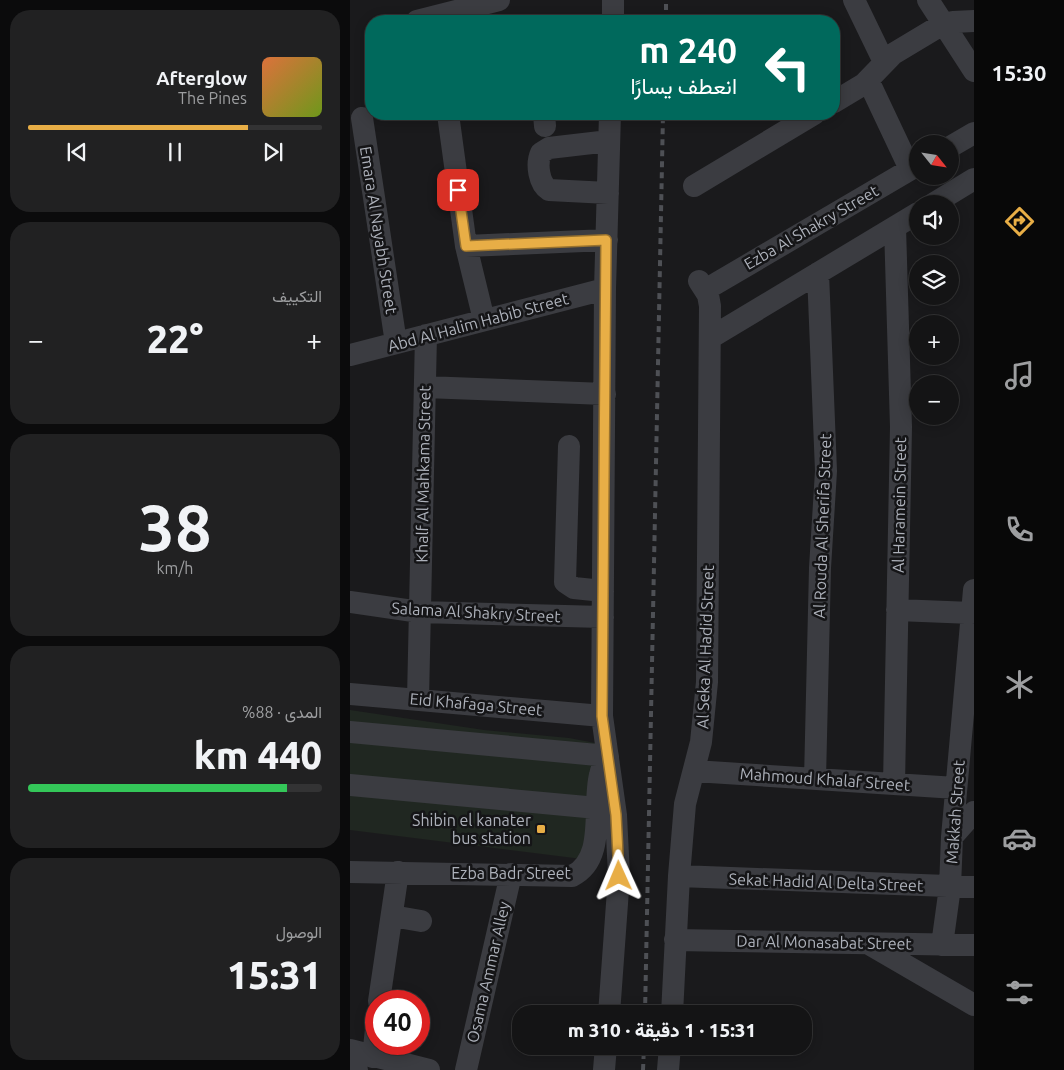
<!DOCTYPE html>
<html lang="ar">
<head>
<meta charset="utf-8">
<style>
	:root { --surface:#141415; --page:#212122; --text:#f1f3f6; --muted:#9d9ea0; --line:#333334; --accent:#e8ae46 }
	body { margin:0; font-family:Ubuntu,Vazirmatn,sans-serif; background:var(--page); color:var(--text); direction:rtl; height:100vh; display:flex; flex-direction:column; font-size:19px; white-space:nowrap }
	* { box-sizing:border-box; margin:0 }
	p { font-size:16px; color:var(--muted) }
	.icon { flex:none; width:28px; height:28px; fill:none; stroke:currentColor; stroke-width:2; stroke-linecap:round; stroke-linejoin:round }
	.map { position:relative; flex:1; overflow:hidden; direction:ltr }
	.details { display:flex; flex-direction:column; gap:10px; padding:10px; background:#0b0b0c; width:350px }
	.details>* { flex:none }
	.hud { position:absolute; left:15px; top:15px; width:475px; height:105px; border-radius:20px; box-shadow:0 2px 12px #0003,0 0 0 1px var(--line); direction:rtl; background:#00695c; color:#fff; overflow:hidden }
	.needle { width:32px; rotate:120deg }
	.controls { position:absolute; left:559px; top:135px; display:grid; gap:10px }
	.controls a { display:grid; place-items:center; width:50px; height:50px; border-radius:50%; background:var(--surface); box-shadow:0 2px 12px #0003,0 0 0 1px var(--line); font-size:25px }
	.speed { position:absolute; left:15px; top:990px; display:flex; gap:10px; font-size:25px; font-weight:700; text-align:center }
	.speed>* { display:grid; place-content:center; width:65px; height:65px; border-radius:50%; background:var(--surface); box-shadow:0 2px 12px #0003,0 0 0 1px var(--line); line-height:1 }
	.speed .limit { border:8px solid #d22; background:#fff; color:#111 }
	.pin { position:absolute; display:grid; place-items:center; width:42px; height:42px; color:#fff; margin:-21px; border-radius:10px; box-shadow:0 2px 8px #0006 }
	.me { position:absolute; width:55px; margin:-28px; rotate:359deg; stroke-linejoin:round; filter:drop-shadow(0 0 4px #0008) }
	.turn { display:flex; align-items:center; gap:18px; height:105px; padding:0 20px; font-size:22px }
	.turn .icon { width:65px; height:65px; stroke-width:2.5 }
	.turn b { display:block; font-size:35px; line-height:42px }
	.big { font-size:38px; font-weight:800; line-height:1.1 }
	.details .widget { flex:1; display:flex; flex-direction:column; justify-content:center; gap:8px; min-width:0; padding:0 18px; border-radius:20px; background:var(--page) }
	.details .dial { align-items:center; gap:0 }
	.dial b { font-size:65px; line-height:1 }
	.song { display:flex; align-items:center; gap:15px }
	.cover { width:60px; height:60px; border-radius:8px; background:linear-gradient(135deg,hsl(20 70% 55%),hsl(80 70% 35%)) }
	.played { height:5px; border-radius:2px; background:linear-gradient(90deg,var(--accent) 75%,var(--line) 75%) }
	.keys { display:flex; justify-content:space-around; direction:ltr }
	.heat { display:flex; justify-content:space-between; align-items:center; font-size:28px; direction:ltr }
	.charge { height:8px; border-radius:4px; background:linear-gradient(90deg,#34c759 88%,var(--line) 0) }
	.trip { position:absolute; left:162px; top:1005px; width:300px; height:50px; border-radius:20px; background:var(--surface); box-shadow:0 2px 12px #0003,0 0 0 1px var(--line); font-weight:800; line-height:50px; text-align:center; direction:rtl }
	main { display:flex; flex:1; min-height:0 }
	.tab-bar { display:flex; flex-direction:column; width:90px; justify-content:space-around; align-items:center; background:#080808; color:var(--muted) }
	.tab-bar .icon { width:35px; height:35px }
	.tab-bar .selected { color:var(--accent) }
	.tab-bar b { font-size:22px; color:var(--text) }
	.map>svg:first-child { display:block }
	.green { fill:#202721 }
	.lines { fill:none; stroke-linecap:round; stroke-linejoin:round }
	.minor { stroke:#3b3c41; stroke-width:22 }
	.rail { stroke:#4e5055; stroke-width:4; stroke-dasharray:6 5; stroke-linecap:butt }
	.route-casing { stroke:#97712e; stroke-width:12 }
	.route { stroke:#e8ae46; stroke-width:9 }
	.poi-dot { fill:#e8ae46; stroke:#151517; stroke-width:2 }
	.labels { text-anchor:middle; stroke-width:5; stroke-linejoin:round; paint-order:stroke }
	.street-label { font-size:16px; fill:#adb1ba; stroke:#151517 }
	.poi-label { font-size:16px; fill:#adb1ba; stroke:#151517; text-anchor:end }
</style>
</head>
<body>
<main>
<nav class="tab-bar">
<b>15:30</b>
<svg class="icon selected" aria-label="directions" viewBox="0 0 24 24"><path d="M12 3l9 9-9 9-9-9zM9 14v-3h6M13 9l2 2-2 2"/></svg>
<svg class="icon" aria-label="music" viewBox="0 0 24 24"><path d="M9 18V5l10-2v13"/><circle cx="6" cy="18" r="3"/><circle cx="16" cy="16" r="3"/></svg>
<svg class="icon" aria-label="phone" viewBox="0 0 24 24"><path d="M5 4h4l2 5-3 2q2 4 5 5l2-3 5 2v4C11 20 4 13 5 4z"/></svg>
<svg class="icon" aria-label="climate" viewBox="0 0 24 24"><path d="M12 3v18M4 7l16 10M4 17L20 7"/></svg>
<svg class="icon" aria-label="car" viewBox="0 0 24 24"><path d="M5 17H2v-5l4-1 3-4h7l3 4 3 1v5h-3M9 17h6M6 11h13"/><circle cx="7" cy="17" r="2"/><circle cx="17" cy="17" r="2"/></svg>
<svg class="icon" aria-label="filters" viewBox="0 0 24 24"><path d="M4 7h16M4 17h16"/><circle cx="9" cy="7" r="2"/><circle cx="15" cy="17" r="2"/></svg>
</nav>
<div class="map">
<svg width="624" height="1070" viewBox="0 0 624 1070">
	<rect width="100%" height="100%" fill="#1a1a1c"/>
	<path class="green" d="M0,710L134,730L219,738L256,745L248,861L0,830Z"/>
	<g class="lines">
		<path class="minor" d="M504,0L534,62
			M578,0L624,71
			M67,21L149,0
			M263,21V0
			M518,80L560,169
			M484,102L514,84L543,54L588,27L603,22L624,21
			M98,114L116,246L134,320
			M194,114L195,126
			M12,118L46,343
			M600,147L624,133
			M344,186L464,114
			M258,193L199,190C189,184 186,164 191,153L199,148L259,141
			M583,204L624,179
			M116,246L257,240
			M355,290L568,165
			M360,338L568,213
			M0,355L255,289
			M75,387L255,394
			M219,446L215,582L224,588L253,591
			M0,602L70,612L253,617
			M547,610L622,613
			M0,694L252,716
			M68,699L76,335
			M0,732L258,756C255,762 251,768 250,775C242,806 257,859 222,876L0,872
			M344,771L606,788
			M465,779L470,568L476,471L468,273
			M544,784L551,427L545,227
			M0,785L247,808
			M602,837L624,812
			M329,876L624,887
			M42,916L71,921
			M325,940L624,945
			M519,944L624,1005
			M592,945L600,887L602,837L624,590
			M29,1001L48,872
			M259,1014L269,876L266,815L252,716L255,289L260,114
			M322,1014L329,876L335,804L351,742L357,682L360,306L358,295L349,281
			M0,1050L79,1070
			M23,1057L26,1029
			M0,1068L7,1070
			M116,1070L161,874
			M254,1070L256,1046
			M318,1070L320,1046"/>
		<path class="rail" d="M316,21V0
			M295,1014L313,114
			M293,1070L294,1046"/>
	</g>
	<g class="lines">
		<defs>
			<path id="route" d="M108,190L116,246L256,240L252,716L266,815L269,876"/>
		</defs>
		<use href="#route" class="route-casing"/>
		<use href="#route" class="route"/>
	</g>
	<rect class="poi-dot" x="186" y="824" width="10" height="10" rx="2.5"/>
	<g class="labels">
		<g class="street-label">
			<text transform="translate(461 227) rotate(-30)" y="6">Ezba Al Shakry Street</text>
			<text transform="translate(29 230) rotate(81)" y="6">Emara Al Nayabh Street</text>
			<text transform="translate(128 322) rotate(-15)" y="6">Abd Al Halim Habib Street</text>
			<text transform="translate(73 474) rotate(-89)" y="6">Khalf Al Mahkama Street</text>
			<text transform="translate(549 505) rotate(-89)" y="6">Al Haramein Street</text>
			<text transform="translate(472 526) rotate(-88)" y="6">Al Rouda Al Sherifa Street</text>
			<text transform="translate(126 612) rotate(3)" y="6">Salama Al Shakry Street</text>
			<text transform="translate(355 647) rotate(-88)" y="6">Al Seka Al Hadid Street</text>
			<text transform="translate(126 704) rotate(5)" y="6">Eid Khafaga Street</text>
			<text transform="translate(475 779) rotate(4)" y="6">Mahmoud Khalaf Street</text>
			<text transform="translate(605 812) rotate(-86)" y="6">Makkah Street</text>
			<text x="161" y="879">Ezba Badr Street</text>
			<text transform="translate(476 882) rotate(2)" y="6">Sekat Hadid Al Delta Street</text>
			<text transform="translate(474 942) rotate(1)" y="6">Dar Al Monasabat Street</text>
			<text transform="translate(138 972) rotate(-77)" y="6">Osama Ammar Alley</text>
		</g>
		<g class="poi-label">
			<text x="181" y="826">Shibin el kanater<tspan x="181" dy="18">bus station</tspan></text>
		</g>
	</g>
</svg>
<div class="controls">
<a><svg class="needle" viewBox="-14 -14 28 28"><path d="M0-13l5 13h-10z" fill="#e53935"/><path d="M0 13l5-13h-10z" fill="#9d9ea0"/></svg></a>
<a><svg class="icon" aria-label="sound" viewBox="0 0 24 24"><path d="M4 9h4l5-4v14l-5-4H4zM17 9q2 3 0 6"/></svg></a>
<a><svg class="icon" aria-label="layers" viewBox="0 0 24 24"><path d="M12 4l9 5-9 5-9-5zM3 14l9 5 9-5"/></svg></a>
<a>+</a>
<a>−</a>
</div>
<div class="speed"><div class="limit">40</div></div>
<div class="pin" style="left:108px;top:190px;background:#d93025"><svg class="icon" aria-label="arrive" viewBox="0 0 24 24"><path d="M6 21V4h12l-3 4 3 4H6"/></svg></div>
<svg class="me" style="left:269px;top:876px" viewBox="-20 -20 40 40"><path d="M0-17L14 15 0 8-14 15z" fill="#e8ae46" stroke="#fff" stroke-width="4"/></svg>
<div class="trip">15:31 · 1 دقيقة · 310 m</div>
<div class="hud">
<div class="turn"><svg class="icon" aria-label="left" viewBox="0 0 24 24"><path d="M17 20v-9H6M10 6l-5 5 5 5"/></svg><div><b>240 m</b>انعطف يسارًا</div></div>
</div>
</div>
<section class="details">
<div class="widget">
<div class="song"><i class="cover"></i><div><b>Afterglow</b><p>The Pines</p></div></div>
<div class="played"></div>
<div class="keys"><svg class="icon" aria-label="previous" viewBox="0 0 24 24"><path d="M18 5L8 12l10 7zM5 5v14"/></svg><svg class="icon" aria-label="pause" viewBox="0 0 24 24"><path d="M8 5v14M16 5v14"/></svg><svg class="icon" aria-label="next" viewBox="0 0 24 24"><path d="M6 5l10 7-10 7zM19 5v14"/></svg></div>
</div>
<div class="widget"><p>التكييف</p>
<div class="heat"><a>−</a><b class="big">22°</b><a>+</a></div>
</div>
<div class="widget dial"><b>38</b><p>km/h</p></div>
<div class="widget"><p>المدى · 88%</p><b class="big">440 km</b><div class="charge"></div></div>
<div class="widget"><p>الوصول</p><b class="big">15:31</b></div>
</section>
</main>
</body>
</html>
